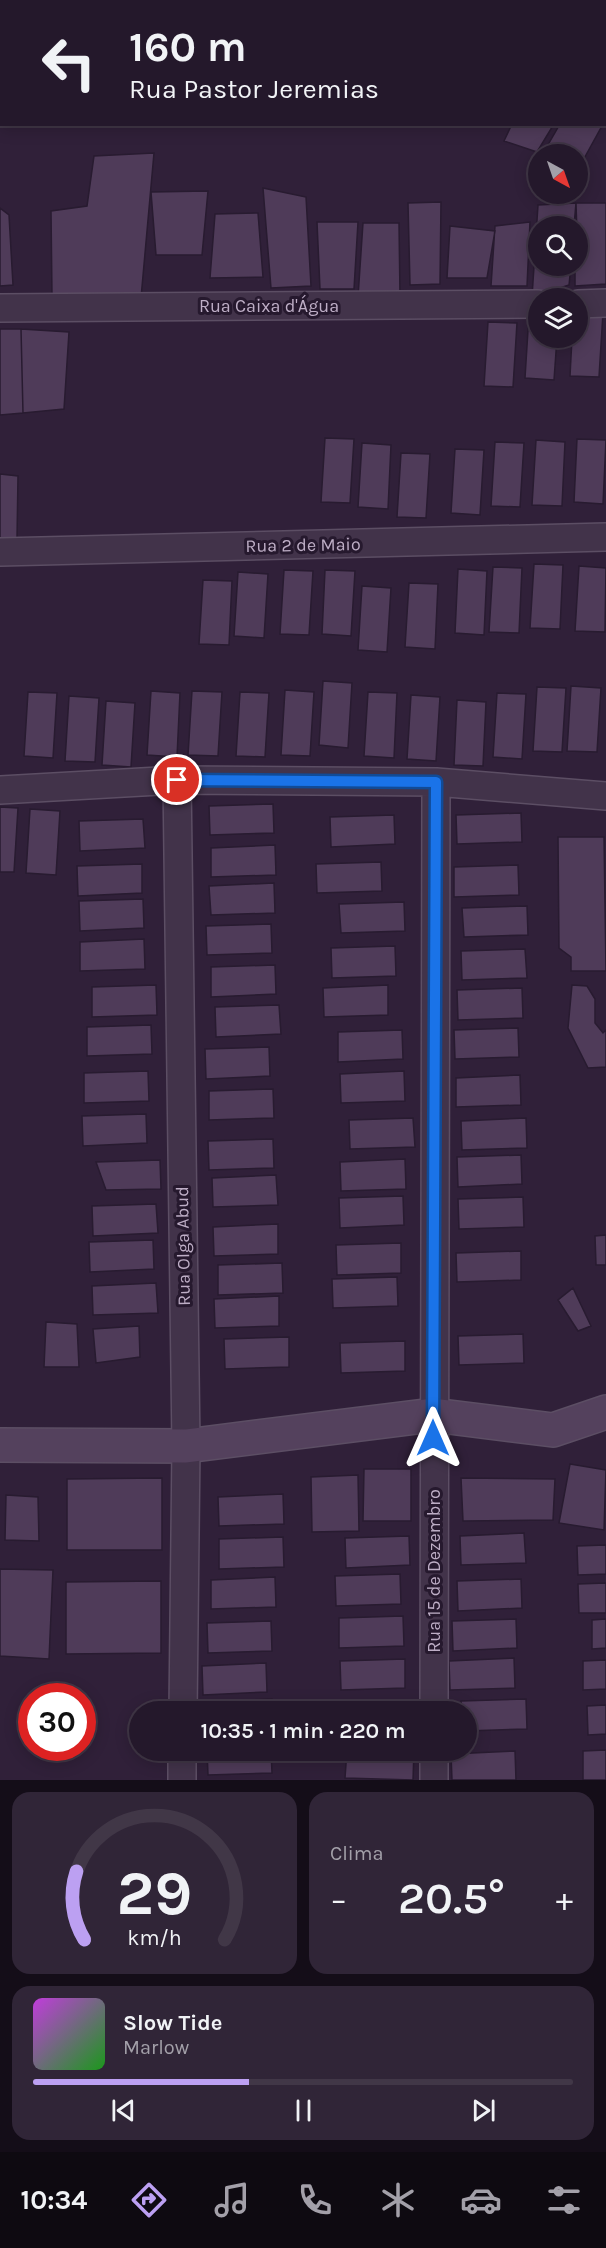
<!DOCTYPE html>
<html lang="pt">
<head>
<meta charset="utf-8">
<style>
	:root { --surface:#24182b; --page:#302537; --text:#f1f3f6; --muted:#a3a0a9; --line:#413747; --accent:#bca0f2 }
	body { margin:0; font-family:Karla,sans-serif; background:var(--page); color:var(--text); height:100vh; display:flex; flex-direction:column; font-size:22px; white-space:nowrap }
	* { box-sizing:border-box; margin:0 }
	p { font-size:20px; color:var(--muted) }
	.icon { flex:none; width:33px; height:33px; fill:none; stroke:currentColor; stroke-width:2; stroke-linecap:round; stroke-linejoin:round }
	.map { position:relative; height:1780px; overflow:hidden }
	.sheet { display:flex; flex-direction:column; gap:12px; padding:12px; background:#140d18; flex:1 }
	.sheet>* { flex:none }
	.banner { position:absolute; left:0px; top:0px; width:606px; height:126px; box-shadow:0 3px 15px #0003,0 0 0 2px var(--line); background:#24182b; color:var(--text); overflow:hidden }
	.needle { width:39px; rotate:140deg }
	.fabs { position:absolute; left:528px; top:144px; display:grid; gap:12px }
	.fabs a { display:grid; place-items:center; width:60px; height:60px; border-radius:50%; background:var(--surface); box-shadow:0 3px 15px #0003,0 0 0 2px var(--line); font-size:30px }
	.speed { position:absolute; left:18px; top:1683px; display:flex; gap:12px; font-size:30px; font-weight:700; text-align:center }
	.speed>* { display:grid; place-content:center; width:78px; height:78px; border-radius:50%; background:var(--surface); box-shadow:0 3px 15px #0003,0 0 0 2px var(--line); line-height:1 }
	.speed .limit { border:9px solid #d22; background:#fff; color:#111 }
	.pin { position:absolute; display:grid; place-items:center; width:51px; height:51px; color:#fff; margin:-26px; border:3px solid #fff; border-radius:50%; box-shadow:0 2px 6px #0007 }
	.me { position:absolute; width:66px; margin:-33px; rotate:0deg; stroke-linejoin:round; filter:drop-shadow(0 0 4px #0008) }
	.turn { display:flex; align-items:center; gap:21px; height:126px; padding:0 30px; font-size:27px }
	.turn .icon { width:78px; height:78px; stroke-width:2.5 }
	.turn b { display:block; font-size:42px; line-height:51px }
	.big { font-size:45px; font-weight:600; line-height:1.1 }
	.sheet .tile { flex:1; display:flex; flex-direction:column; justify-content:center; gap:9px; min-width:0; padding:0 21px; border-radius:18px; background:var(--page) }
	.sheet .dial { align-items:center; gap:0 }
	.dial svg { height:156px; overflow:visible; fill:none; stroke:var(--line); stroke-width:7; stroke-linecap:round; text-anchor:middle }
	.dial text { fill:var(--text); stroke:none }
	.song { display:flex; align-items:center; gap:18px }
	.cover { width:72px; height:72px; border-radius:9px; background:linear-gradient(135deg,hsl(290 70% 55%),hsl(120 70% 35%)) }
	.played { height:6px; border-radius:3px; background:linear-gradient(90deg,var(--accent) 40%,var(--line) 40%) }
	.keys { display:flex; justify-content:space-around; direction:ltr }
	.heat { display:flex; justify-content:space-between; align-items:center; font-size:33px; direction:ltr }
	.sheet .tiles { flex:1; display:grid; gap:12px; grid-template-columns:1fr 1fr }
	.tile:last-child { grid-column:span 2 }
	.trip { position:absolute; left:129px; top:1701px; width:348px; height:60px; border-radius:30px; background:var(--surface); box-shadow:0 3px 15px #0003,0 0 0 2px var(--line); font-weight:600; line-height:60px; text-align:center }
	.dock { display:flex; height:96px; justify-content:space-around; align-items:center; background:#0e0a11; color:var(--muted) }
	.dock .icon { width:42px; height:42px }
	.dock .current { color:var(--accent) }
	.dock b { font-size:27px; color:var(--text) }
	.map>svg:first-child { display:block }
	.building { fill:#4f3b59; stroke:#281b30; stroke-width:1.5 }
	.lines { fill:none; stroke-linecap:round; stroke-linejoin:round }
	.street-casing { stroke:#5c4e64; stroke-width:30 }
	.secondary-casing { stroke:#5c4e64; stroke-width:36 }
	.street { stroke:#42334a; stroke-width:27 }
	.secondary { stroke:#54415d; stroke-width:33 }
	.route-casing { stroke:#114b97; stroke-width:15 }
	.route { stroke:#1a73e8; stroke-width:10 }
	.labels { text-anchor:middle; stroke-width:6; stroke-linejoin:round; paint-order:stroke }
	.street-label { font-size:18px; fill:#beaec6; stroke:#26192e }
</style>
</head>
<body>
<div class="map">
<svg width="606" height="1780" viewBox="0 0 606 1780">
	<rect width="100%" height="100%" fill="#302039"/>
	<path class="building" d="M154,0H189L188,2Z
		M202,0H244L201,2Z
		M303,0H340L302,2Z
		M347,0H425L346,2Z
		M435,0H476L434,2Z
		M486,0H523L485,2Z
		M604,52L606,53L604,121Z
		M512,124H554L537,152L504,141Z
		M560,124H603L581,164L578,163V154H557L545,150Z
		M154,153L141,298L52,296L51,211L87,206L94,156Z
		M263,188L306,197L311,286L271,288Z
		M208,191L202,255H156L151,192Z
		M441,202L440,284L410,285L408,203Z
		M576,203H606V284L575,286V266H578Z
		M576,203L574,226H538V266H571L569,285L532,297L538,205Z
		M0,208L9,215L13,285L0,286Z
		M258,213L263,277L210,278L215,214Z
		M317,222H358L354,289H320Z
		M530,222L527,286H491L495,226Z
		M363,223H399L400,296L358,297Z
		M450,226L495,231L487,278H447Z
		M578,312L603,313L599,377L570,376L572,338H578Z
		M529,314L538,315V338H557L554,380L525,378Z
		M488,322L517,323L513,387L484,386Z
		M0,329H21L23,413L0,415Z
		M21,329L69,332L64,409L23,413Z
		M325,438L354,439L350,503L321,502Z
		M577,439L606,440L603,504L574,502Z
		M536,440L565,442L562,506L532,505Z
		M495,442L524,443L520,507L491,506Z
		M362,443L391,445L388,509L358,507Z
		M455,449L484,450L480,515L451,513Z
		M401,453L430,454L426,518L397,517Z
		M0,474L18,476L17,539L0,538Z
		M534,564L563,565L560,629L530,628Z
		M579,566L606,568L605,632L575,631Z
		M493,567L522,568L519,633L489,632Z
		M458,569L487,571L484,635L455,633Z
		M284,570L313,571L309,635L280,634Z
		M325,570L355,571L351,636L322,634Z
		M238,572L268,574L264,638L234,636Z
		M203,580L232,581L229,645L199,644Z
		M409,583L438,584L435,649L405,647Z
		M362,586L391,588L387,652L358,650Z
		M323,681L352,683L348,748L319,745Z
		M571,686L601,688L597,752L567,751Z
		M537,687L566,688L562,752L533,751Z
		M285,690L314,692L310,756L281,755Z
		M151,691L180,693L177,757L147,755Z
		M192,691L222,692L218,756L188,755Z
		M28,692L57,693L53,758L24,756Z
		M240,692L269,693L265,757L236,756Z
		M368,692L397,693L394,758L364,756Z
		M497,693L526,694L522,759L493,757Z
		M411,695L440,697L436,761L407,759Z
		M69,696L99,698L95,762L65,761Z
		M457,700L486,702L483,766L454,765Z
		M106,701L135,703L131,767L102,765Z
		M273,804L274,833L210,835L209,806Z
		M0,807L18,808L14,872H0Z
		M30,809L60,811L56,875L26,873Z
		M521,813L522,842L457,844L456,815Z
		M394,815L395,844L331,847L330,817Z
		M143,819L145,848L80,851L79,821Z
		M558,837H604L606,971H571V957L559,948Z
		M275,845L276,875L211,877V848Z
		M381,862L382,891L317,893L316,864Z
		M142,864V893L78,896L77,866Z
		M518,865L519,895L454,897V867Z
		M274,883L275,913L211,915L209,886Z
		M143,899L144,928L80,931L79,901Z
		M404,902L405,931L341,933L339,904Z
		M527,906L528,935L464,937L462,908Z
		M271,924L272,953L207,955L206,926Z
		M144,939L145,969L80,971V942Z
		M395,946L396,976L332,978L331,948Z
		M525,949L527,978L462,980L461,951Z
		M275,965L276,994L211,997V967Z
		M156,985L157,1015L92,1017V987Z
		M388,985V1015L324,1017L323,988Z
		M572,985L587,986L595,999V1023L603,1033L606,1030V1067L588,1068L568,1028Z
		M522,988L523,1018L458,1020L457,990Z
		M279,1005L281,1034L216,1037L215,1007Z
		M151,1025L152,1054L87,1056V1027Z
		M518,1028L519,1057L455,1059L454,1030Z
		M402,1030L403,1059L338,1062V1032Z
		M269,1047L270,1076L206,1079L205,1049Z
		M148,1071L149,1101L84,1103V1073Z
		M404,1071L405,1101L341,1103L340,1074Z
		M520,1075L521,1105L456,1107V1078Z
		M273,1089L274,1118L209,1120V1091Z
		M146,1114L147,1143L83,1146L82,1116Z
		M413,1118L415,1147L350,1149L349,1120Z
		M526,1118L527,1148L462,1150L461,1121Z
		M273,1139L274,1168L209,1170L208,1141Z
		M521,1155L522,1184L458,1187L457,1157Z
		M405,1159L406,1189L341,1191L340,1162Z
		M160,1160L161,1189L106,1190L96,1162Z
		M276,1175L278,1205L213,1207L212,1178Z
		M403,1196L404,1225L340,1228L339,1198Z
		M523,1197L524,1227L459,1229L458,1199Z
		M156,1204L158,1233L93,1236L92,1206Z
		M278,1224V1254L214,1256L213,1227Z
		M606,1235V1265H596L595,1236Z
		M153,1240L154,1269L90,1272L89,1242Z
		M401,1243V1273L337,1275L336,1245Z
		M521,1251V1280L457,1282L456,1253Z
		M282,1263L283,1293L218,1295V1265Z
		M397,1277L398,1306L333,1308L332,1279Z
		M156,1283L158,1313L93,1315L92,1286Z
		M573,1288L591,1326L578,1331L558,1300Z
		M279,1296V1326L215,1328L214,1299Z
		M46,1322L77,1324L79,1367H44Z
		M139,1326L140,1357L96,1363L93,1329Z
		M523,1334L524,1363L459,1365L458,1336Z
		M289,1337V1367L225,1369L224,1339Z
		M405,1341V1371L341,1373L340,1343Z
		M570,1464L606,1470L604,1530L559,1523Z
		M364,1469H411V1521H363Z
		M358,1475L359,1531L312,1532L311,1477Z
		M162,1478V1550H67V1479Z
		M461,1478L555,1479L553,1520L463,1521Z
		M283,1494L284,1524L219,1526L218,1497Z
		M6,1495L38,1497L39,1541L5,1540Z
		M524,1533L526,1563L461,1565L460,1536Z
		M409,1536L410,1565L346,1568L345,1538Z
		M283,1537L284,1567L219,1569V1539Z
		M606,1545V1574L578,1575L577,1546Z
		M0,1569L53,1570L49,1659L0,1656Z
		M400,1574L401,1604L336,1606L335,1576Z
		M275,1577L276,1607L211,1609V1580Z
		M521,1579L522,1608L458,1611L457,1581Z
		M161,1581V1653L66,1654V1582Z
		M606,1583V1613H579L578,1584Z
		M403,1616L404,1646L339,1648V1618Z
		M516,1619L517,1648L453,1651L452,1621Z
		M606,1619V1648L592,1649V1620Z
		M271,1621L272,1651L208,1653L207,1623Z
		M514,1658L515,1688L450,1690L449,1661Z
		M405,1659V1688L341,1690L340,1661Z
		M606,1660V1689L583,1690V1661Z
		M266,1663L267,1692L203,1695L202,1666Z
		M272,1699L273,1712H208V1702Z
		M526,1699L527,1729L466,1731V1712H462L461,1701Z
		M409,1702V1712H345V1704Z
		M606,1705V1734L588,1735L587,1706Z
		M207,1750H271L272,1773L208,1775Z
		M347,1750H414L413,1780L345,1778Z
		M606,1750V1780H583V1751Z
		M515,1751L516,1780H452L451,1754Z"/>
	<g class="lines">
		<defs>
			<path id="street" d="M590,0L592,2
				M578,304L606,303
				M0,308L538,304
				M0,552L606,537
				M177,780L186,1446L183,1712
				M0,790L177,780L436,782L606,796
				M434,1712L436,782
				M434,1750V1780
				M182,1780V1750"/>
			<path id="secondary" d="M0,1445L186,1446L433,1415L553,1430L606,1412"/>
		</defs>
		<use href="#street" class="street-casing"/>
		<use href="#secondary" class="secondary-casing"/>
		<use href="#street" class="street"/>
		<use href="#secondary" class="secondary"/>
	</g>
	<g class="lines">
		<defs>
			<path id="route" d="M177,780L436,782L433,1438"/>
		</defs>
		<use href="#route" class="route-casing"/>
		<use href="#route" class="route"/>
	</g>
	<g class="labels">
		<g class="street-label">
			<text x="269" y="312">Rua Caixa d'Água</text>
			<text transform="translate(303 545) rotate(-1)" y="6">Rua 2 de Maio</text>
			<text transform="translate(183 1246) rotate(-91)" y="6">Rua Olga Abud</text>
			<text transform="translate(434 1571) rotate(-90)" y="6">Rua 15 de Dezembro</text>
		</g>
	</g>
</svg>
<div class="fabs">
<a><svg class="needle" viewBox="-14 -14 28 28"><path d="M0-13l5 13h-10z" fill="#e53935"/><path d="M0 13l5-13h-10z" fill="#a3a0a9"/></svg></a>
<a><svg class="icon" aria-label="search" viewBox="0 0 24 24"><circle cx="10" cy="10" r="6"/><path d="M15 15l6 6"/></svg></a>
<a><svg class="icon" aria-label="layers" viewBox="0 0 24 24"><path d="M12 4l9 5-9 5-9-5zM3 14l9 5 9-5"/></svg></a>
</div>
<div class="speed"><div class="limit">30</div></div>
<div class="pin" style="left:177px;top:780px;background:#d93025"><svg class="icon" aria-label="arrive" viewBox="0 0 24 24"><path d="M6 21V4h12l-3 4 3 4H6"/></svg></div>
<svg class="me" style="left:433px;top:1438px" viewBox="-20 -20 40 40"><path d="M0-17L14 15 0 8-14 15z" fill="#1a73e8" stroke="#fff" stroke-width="4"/></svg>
<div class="trip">10:35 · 1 min · 220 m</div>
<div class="banner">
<div class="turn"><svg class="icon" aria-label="left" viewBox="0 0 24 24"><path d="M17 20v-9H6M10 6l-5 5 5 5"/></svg><div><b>160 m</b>Rua Pastor Jeremias</div></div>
</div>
</div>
<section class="sheet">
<div class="tiles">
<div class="tile dial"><svg viewBox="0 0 100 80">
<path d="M14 69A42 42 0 1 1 86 69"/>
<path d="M14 69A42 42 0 0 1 10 34" stroke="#bca0f2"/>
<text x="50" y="56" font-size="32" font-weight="700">29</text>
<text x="50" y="72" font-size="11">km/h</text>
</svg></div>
<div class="tile"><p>Clima</p>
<div class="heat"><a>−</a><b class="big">20.5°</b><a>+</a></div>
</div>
<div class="tile">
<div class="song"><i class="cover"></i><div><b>Slow Tide</b><p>Marlow</p></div></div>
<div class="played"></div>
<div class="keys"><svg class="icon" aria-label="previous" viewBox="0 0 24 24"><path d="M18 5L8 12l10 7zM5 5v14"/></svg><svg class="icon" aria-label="pause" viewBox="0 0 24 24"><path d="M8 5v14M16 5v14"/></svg><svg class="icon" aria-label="next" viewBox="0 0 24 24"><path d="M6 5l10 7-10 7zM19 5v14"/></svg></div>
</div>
</div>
</section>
<nav class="dock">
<b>10:34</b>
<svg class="icon current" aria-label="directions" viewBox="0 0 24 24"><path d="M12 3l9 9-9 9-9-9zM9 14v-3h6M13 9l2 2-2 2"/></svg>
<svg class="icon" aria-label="music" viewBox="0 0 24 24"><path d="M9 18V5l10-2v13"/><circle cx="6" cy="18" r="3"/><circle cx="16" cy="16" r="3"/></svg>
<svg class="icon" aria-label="phone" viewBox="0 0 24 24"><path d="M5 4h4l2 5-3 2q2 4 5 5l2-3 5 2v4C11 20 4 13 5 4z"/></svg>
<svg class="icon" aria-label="climate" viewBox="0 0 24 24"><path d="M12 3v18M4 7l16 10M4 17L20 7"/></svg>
<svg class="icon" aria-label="car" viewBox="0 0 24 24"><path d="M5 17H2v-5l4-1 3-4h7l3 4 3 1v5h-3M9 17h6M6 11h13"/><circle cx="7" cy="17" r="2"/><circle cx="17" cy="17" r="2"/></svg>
<svg class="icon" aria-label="filters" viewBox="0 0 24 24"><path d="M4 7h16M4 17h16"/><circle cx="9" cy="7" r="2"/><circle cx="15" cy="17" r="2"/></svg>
</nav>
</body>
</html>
